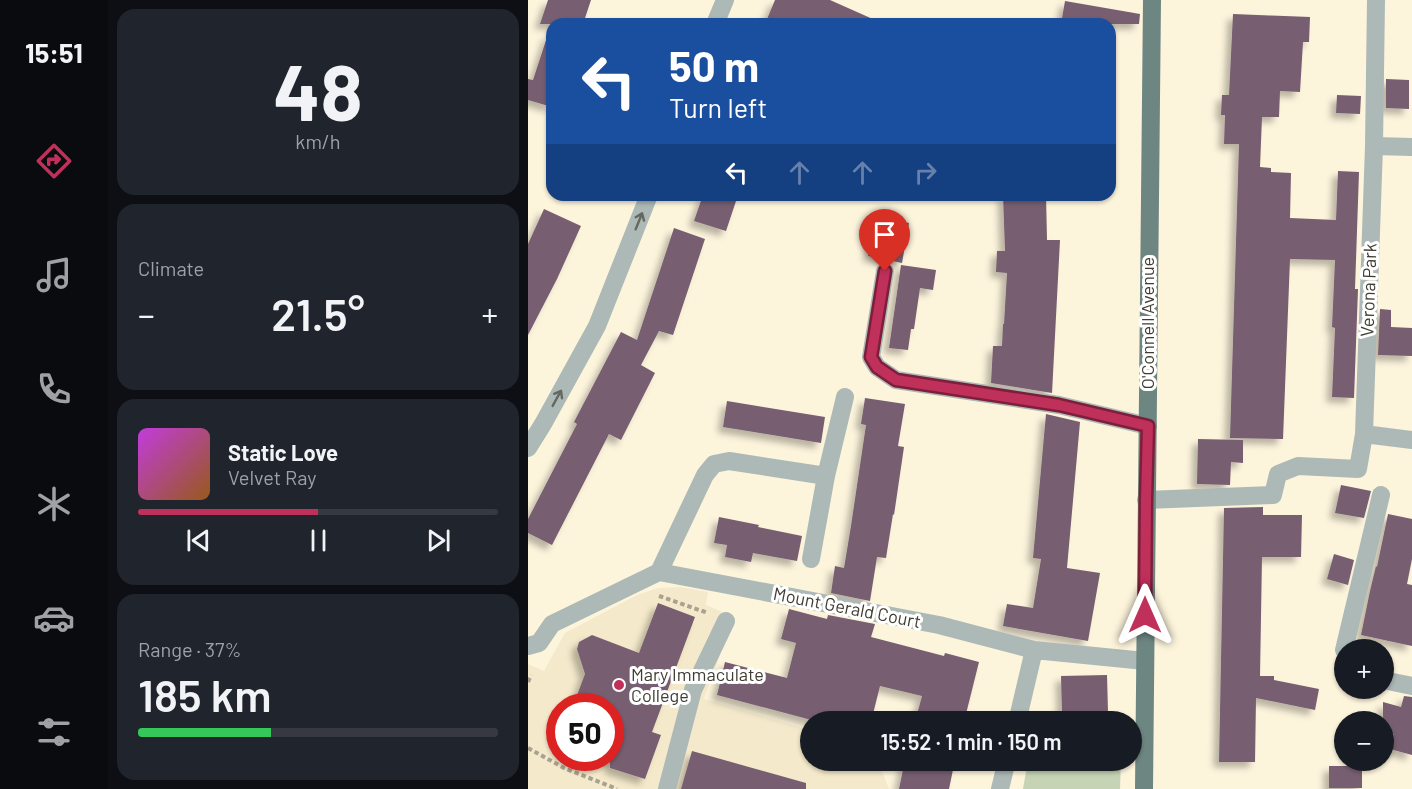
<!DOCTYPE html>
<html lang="en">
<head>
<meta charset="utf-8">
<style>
	:root { --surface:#171b24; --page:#20242c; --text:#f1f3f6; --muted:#9ea1a6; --line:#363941; --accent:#bf305a }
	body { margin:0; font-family:Barlow,sans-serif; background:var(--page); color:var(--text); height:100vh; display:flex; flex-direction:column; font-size:22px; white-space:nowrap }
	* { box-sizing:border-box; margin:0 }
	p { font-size:20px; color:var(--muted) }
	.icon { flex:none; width:33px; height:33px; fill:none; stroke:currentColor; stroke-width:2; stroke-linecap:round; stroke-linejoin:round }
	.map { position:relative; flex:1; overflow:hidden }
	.side { display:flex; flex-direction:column; gap:9px; padding:9px; background:#0d0f14; width:420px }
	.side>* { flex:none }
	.guide { position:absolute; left:18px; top:18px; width:570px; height:183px; border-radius:18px; box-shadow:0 2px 4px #0004; background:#1a4fa0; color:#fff; overflow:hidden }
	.buttons { position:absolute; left:806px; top:639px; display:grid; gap:12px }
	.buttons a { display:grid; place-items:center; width:60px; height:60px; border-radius:50%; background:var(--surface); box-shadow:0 2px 4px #0004; font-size:30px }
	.speed { position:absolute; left:18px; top:693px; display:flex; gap:12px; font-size:30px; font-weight:700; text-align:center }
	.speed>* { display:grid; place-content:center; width:78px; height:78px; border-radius:50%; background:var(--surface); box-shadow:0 2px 4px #0004; line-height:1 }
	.speed .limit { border:9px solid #d22; background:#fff; color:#111 }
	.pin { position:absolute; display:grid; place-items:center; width:51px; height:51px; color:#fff; margin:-62px -26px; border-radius:50% 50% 50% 0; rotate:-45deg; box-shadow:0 0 6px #0007 }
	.pin .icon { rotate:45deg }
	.me { position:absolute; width:66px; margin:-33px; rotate:0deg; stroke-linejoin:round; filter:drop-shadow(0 0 4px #0008) }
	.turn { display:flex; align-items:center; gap:21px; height:126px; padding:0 24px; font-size:27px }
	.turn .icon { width:78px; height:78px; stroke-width:2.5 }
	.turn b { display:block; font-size:42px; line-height:51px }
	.lanes { display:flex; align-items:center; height:57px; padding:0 24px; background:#0003; justify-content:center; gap:30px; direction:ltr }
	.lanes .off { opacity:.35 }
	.big { font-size:45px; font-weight:600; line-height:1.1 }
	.side .widget { flex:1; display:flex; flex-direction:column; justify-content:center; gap:9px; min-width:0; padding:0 21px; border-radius:18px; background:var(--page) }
	.side .dial { align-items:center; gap:0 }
	.dial b { font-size:78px; line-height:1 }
	.song { display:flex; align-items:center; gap:18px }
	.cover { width:72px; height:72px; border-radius:9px; background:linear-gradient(135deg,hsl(290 70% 55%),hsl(30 70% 35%)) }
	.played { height:6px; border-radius:3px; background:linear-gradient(90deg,var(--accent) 50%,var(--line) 50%) }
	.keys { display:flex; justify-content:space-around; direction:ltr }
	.heat { display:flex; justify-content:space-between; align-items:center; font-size:33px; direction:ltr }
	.charge { height:9px; border-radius:4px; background:linear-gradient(90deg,#34c759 37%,var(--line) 0) }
	.trip { position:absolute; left:272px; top:711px; width:342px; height:60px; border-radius:30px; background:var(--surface); box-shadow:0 2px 4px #0004; font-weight:600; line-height:60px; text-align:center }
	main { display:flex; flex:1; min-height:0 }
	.menu { display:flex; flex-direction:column; width:108px; justify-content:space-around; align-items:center; background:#090b0e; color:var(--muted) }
	.menu .icon { width:42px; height:42px }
	.menu .on { color:var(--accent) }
	.menu b { font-size:27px; color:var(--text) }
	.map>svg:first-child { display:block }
	.built { fill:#f4e9ca; fill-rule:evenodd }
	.green { fill:#c7d3b5 }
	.building { fill:#775e71; filter:url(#shadow) }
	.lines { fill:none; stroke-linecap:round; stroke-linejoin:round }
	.path { stroke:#a9a290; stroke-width:4; stroke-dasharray:4.5 3; stroke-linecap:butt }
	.minor { stroke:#acb9b6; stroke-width:18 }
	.major { stroke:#6e8682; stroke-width:18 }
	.oneway { stroke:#656860 }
	.route-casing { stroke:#7c1f3a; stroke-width:15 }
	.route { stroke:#bf305a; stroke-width:10 }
	.poi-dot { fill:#bf305a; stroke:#fff; stroke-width:2 }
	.labels { text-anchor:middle; stroke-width:6; stroke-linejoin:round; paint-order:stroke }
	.street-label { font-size:18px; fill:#3f3c32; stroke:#fff }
	.poi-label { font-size:18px; fill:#3f3c32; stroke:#fff; text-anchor:start }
</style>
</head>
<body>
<main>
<nav class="menu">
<b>15:51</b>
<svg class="icon on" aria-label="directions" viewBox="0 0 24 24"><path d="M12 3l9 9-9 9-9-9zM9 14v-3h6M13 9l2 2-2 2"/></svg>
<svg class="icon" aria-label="music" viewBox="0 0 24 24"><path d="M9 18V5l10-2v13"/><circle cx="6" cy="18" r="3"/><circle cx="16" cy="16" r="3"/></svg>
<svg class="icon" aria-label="phone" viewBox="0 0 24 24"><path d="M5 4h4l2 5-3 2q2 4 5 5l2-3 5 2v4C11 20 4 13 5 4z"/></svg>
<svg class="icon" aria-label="climate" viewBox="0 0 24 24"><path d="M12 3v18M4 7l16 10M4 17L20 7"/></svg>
<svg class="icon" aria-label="car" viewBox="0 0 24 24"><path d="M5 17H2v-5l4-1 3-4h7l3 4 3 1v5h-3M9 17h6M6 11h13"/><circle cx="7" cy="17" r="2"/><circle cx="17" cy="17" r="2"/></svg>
<svg class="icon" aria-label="filters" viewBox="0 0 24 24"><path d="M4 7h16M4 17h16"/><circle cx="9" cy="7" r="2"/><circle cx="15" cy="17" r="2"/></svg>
</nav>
<section class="side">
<div class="widget dial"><b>48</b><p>km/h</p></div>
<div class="widget"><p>Climate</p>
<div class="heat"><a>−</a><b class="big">21.5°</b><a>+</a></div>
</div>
<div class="widget">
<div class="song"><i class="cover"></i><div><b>Static Love</b><p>Velvet Ray</p></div></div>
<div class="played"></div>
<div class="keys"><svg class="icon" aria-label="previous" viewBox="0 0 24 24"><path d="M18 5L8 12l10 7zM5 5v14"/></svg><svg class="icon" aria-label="pause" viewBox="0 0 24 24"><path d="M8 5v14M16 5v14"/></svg><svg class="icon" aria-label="next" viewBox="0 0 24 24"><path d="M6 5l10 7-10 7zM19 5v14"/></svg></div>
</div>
<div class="widget"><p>Range · 37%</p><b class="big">185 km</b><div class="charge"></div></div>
</section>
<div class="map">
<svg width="884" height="789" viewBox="0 0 884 789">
	<defs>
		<filter id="shadow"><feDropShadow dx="-5.5" dy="5.5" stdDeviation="3" flood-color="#0004"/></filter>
	</defs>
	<rect width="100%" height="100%" fill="#fdf4dc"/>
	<path class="built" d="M152,587L180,592L178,605L206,617L176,699L282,730V760L350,761L361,789H0V664L16,671L37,633L109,595L130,588ZM32,706H82V758H32Z"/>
	<path class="green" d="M500,760L593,761L592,789H495Z"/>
	<path class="building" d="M20,0H63L55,24H12Z
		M247,0H302L356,24H237Z
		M537,1L612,14L611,24H533Z
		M705,14L782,17L781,42H775L772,92L752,91L751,117H734L732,167L743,168V172L763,173L762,218L808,220L810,171L831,172L827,289H830L826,398L804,397L807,328L804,327L807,260L762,259L755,439L702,438L711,144H696L697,115H693L694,95H701Z
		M20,34L24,35V107L0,100V79L5,80Z
		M858,79L881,80V109L858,108Z
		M809,95L833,96L832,114L808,113Z
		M175,195H210L198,231L166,221Z
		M475,195H518L519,240H532L524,393L463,383L465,346H474L475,324H476L479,273L468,272L469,251H477Z
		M16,209L53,226L29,279L0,335V244Z
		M347,217L381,223L374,263L340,256Z
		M146,228L177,239L145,335L131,331L113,365L127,373L93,440L81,434L24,545L0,533V519L49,424L46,422L93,332L109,340Z
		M373,265L408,270L405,290L392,288L386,329H383L380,350L361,348Z
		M852,309L863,310V327L884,328V356L850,355Z
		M337,398L377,404L370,446L376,447L366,515L365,514L358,558L349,557L342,601L303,593L307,566L316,568L323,526L338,425L333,424Z
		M199,401L297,417L293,443L195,427Z
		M518,414L552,422L539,568L572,573L560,641L475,626L479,604L505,608L513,559L505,558Z
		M670,439L715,440V463L703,462L702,485L669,484Z
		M813,485L843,491L836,518L807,513Z
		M735,507V515H774L773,557H734L732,676H746V680L791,689L787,710L728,698L727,762H691L696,508Z
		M860,514L884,519V559L879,584L884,585V646L833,635L842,591L848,566L849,567Z
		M191,517L231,525L230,527L274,536L269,561L225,553L223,562L197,557L199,545L186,543Z
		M806,554L826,560L820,585L799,579Z
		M130,603L167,617L124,732L133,735L117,779L82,768V706H45L57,674L49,649L51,642L64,635L111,653Z
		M261,609L299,619L300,615L347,624L343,637L416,656L417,653L451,662L436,722H387L394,696L352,686L343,722H291L189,695L197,662L259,678L268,643L253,639Z
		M579,675L580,712L534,713L533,676Z
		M876,696L884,697V755L862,749L866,734L855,731V702L873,707Z
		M164,751L278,783V789H153Z
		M377,760H427L421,789H371Z
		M801,766H834V788H801Z"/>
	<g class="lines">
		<path class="path" d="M131,596L180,613
			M0,682L3,675
			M0,748L36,768L89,789"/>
		<path class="minor" d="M848,0L846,146L884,147
			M187,24L197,0
			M357,271L343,357L349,367L368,380L531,405L620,426
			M836,434L846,146
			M0,448L15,424L69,326L121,195
			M298,476L317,397
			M618,500L745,495L750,474L770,466L830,469L836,434L884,440
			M131,572L411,625L506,650L617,661
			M0,646L11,643L24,624L131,572L177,475L186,464L201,461L298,476L283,559
			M816,650L853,495
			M855,680L884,686
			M489,722L506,650
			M139,789L165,690L198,621
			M472,789L479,760"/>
		<path class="major" d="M616,789C618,526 620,263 624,0"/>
	</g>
	<defs><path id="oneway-shaft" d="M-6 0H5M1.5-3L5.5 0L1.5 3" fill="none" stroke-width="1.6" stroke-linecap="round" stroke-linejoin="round" transform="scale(1.5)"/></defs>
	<g class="oneway">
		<use href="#oneway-shaft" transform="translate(111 221) rotate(-68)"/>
		<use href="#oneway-shaft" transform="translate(29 398) rotate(-61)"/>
	</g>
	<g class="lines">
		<defs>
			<path id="route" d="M357,271L343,357L349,367L368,380L531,405L620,426L618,500L617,615"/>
		</defs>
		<use href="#route" class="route-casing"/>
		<use href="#route" class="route"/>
	</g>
	<circle class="poi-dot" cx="91" cy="685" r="6"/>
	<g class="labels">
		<g class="street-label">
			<text transform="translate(841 290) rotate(-88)" y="6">Verona Park</text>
			<text transform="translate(620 323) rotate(-90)" y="6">O'Connell Avenue</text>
			<text transform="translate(319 608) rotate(11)" y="6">Mount Gerald Court</text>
		</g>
		<g class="poi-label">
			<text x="103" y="681">Mary Immaculate<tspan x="103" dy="21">College</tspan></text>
		</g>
	</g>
</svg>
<div class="buttons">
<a>+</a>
<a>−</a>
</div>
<div class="speed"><div class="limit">50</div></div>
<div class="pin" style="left:357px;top:271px;background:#d93025"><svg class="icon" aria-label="arrive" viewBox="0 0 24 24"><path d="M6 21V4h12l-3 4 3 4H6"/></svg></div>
<svg class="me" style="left:617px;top:615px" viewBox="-20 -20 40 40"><path d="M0-17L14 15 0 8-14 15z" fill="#bf305a" stroke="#fff" stroke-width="4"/></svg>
<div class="trip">15:52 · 1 min · 150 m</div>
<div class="guide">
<div class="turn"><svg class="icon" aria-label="left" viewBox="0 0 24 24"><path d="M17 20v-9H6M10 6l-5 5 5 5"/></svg><div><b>50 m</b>Turn left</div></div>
<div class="lanes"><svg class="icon" aria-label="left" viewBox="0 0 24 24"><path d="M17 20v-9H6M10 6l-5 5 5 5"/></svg><svg class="icon off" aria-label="ahead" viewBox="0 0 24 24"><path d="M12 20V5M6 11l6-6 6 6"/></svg><svg class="icon off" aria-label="ahead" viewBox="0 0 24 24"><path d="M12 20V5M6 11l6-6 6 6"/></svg><svg class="icon off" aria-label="right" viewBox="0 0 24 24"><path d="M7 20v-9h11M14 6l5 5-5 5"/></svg></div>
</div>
</div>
</main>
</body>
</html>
